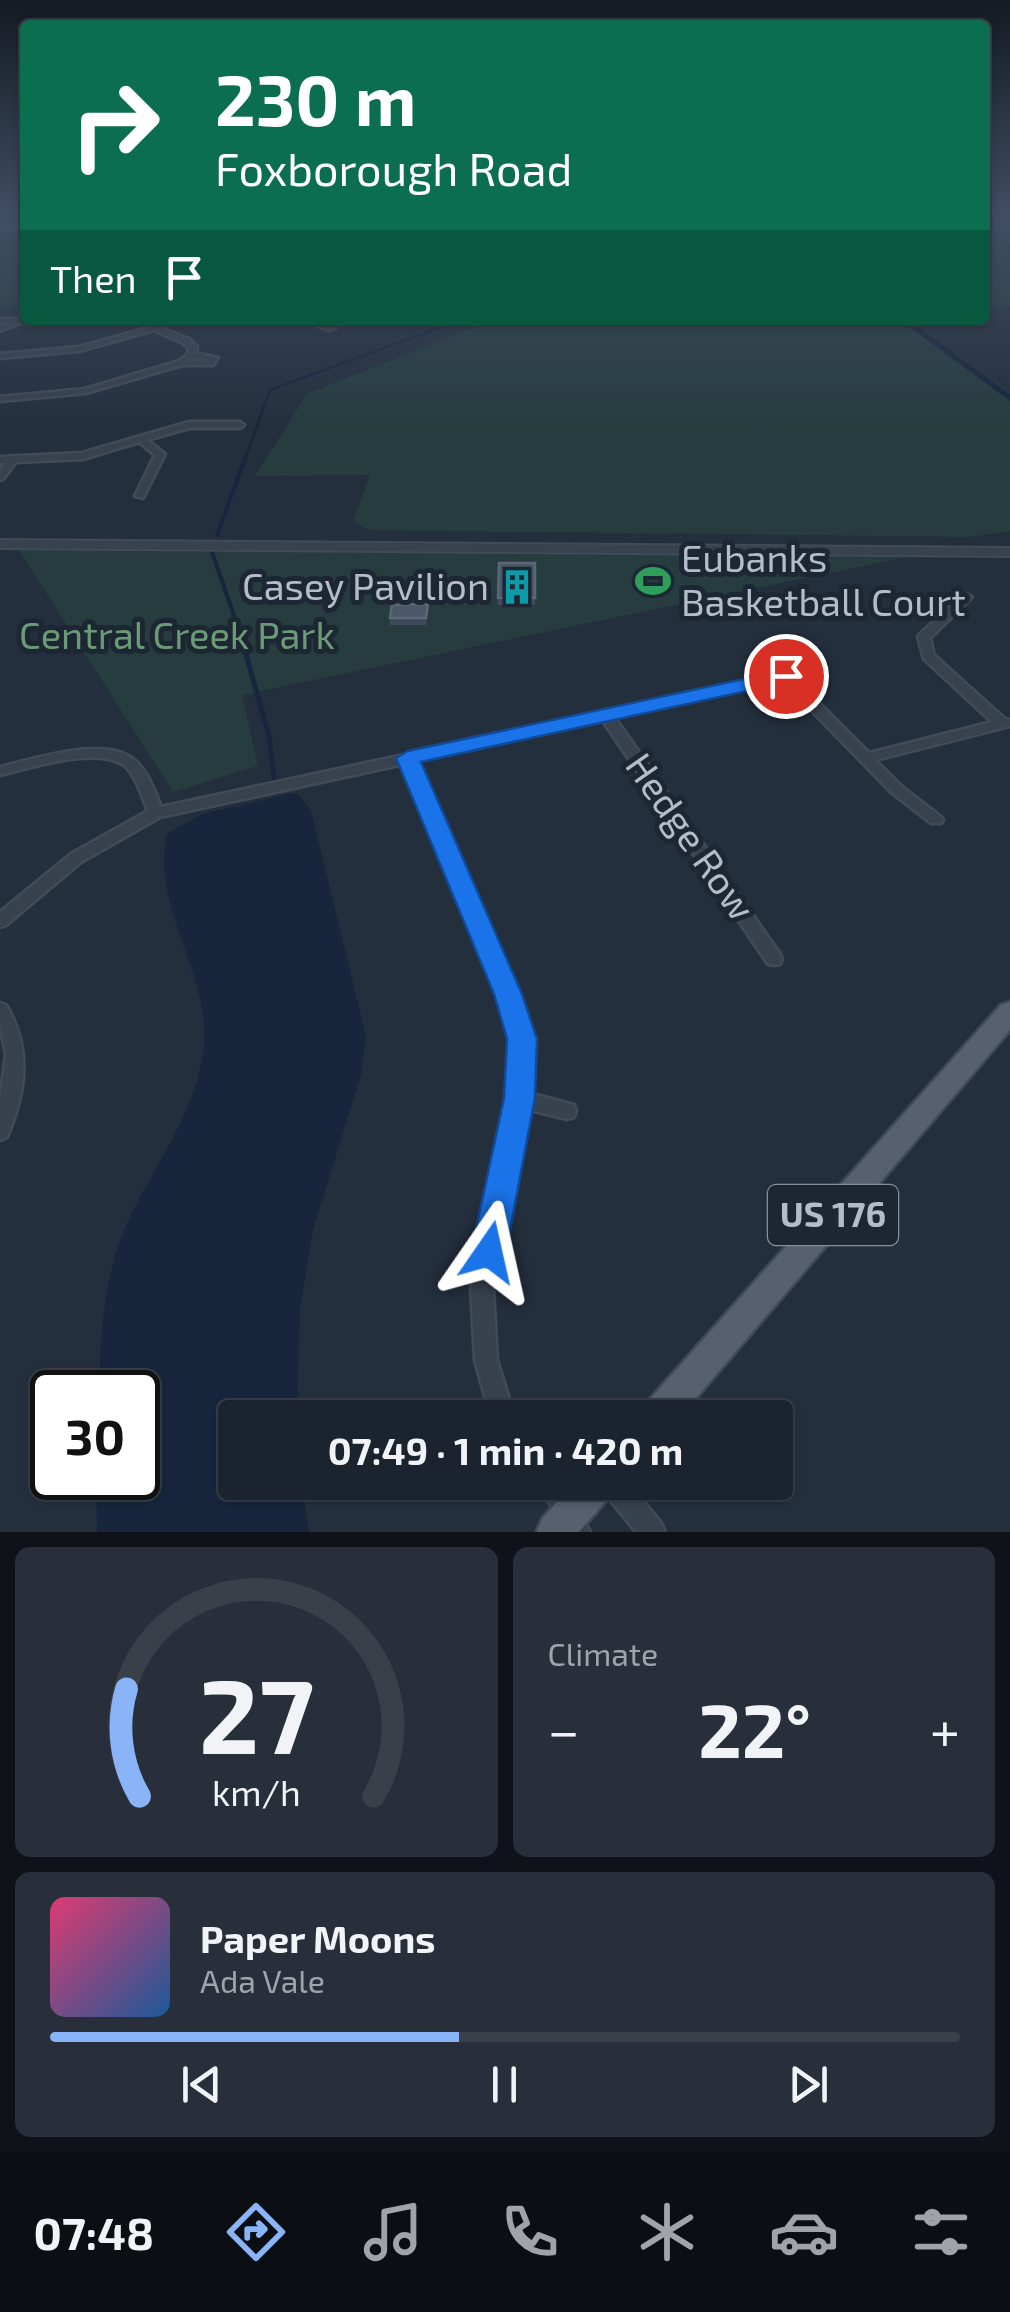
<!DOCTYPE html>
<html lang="en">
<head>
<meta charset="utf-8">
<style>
	:root { --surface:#1b232e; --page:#282f3a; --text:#f1f3f6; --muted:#a0a4aa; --line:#39404a; --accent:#8ab4f8 }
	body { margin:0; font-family:"Exo 2",sans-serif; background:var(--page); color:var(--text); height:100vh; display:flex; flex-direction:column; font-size:38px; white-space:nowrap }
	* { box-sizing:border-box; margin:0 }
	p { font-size:32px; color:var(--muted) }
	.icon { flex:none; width:55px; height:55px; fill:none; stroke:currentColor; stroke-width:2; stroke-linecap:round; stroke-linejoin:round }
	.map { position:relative; height:1532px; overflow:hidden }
	.drawer { display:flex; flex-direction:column; gap:15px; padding:15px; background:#0f1319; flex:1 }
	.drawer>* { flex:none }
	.banner { position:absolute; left:20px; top:20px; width:970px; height:305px; border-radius:10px; box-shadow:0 2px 8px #0004,0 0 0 2px var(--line); background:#0b6e4f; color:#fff; overflow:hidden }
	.speed { position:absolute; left:30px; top:1370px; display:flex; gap:20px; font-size:50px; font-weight:700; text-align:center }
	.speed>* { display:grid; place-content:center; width:130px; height:130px; border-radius:50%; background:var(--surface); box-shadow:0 2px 8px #0004,0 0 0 2px var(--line); line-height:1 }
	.speed .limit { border:5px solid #111; border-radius:15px; background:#fff; color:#111 }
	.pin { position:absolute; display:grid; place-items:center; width:85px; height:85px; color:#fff; margin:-42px; border:5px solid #fff; border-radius:50%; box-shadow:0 2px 10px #0007 }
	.me { position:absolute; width:110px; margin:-55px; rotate:11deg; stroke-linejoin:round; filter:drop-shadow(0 0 8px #0008) }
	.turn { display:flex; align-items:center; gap:35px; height:210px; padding:0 30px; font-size:45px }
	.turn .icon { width:130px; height:130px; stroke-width:2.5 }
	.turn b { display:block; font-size:70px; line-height:85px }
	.then { display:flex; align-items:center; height:95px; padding:0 30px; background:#0003; gap:20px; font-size:38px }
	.big { font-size:75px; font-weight:700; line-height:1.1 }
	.drawer .card { flex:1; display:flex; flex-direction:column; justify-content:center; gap:15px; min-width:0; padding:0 35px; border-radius:15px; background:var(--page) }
	.drawer .dial { align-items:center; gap:0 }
	.dial svg { height:260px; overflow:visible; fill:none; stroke:var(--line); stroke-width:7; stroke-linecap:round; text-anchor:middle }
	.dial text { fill:var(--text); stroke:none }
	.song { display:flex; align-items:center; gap:30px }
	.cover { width:120px; height:120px; border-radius:15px; background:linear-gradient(135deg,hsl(340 70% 55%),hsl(210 70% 35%)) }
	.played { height:10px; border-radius:5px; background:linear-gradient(90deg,var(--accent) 45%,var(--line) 45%) }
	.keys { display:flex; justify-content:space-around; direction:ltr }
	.heat { display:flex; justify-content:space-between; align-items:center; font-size:55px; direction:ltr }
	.drawer .tiles { flex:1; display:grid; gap:15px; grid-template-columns:1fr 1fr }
	.card:last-child { grid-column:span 2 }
	.trip { position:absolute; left:218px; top:1400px; width:575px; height:100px; border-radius:10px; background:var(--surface); box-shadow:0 2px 8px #0004,0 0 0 2px var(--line); font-weight:700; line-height:100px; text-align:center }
	.dock { display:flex; height:160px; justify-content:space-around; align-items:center; background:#0b0e12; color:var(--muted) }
	.dock .icon { width:70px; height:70px }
	.dock .selected { color:var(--accent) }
	.dock b { font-size:45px; color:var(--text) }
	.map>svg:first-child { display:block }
	.green { fill:#263c3f }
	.water { fill:#17263c }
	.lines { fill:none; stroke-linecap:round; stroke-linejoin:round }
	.stream-far2 { stroke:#17263c; stroke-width:2.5 }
	.stream-far1 { stroke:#17263c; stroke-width:4 }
	.stream { stroke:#17263c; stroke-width:5 }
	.canal { fill:#17263c; fill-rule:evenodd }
	.minor-casing { stroke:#414a57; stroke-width:5 }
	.tertiary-casing { stroke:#414a57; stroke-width:4 }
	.primary-casing { stroke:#414a57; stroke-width:5 }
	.trunk-casing { stroke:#434c59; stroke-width:6 }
	.minor { fill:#38414e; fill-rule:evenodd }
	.tertiary { fill:#38414e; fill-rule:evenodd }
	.primary { fill:#56606e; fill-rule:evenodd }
	.trunk { fill:#656462; fill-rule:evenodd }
	.rail-casing { stroke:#5a6575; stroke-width:4 }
	.rail { stroke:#1d2633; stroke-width:2.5; stroke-dasharray:6; stroke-linecap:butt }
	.wall { fill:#3f4b5c }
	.building { fill:#4b5868; stroke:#5c6777; stroke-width:2.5 }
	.route { fill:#1a73e8; stroke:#114b97; stroke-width:2.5 }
	.labels { text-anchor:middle; stroke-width:10; stroke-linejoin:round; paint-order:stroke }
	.shield { fill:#1d2633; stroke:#878f9c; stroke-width:2.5 }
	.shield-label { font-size:35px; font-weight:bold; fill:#b4bcc9 }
	.poi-label { font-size:38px; fill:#b4bcc9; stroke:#1d2633; text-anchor:start }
	.park-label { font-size:38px; fill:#6b9a76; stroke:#1d2633 }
	.street-label { font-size:38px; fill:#b4bcc9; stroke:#1d2633 }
</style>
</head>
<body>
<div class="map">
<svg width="1010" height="1532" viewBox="0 0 1010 1532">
	<rect width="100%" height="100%" fill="#242f3e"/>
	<path class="green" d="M985,224L1010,227V243L1004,247L1010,250V306L985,307Z
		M25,229V305L0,306V231Z
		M493,320H908L1010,392V531L970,537L368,530L353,521L370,475L255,476L307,394Z
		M17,547L921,554L242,695L258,766L173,792Z"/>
	<path class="water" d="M288,794H298L311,810L366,1036L361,1075L313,1230L300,1309L297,1417L235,1418V1482L302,1483L309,1532H97L96,1478H138V1392H99C100,1337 104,1272 128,1221C154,1167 193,1116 203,1055C215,977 150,911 167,834L202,814Z"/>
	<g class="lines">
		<path class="stream-far2" d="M245,459L270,390L460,320"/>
		<path class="stream-far1" d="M217,535L246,456
			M212,552L241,636"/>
		<path class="stream" d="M240,633L269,736L274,778"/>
		<path class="canal" d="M900,320H909L1010,394V401Z"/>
		<defs>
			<path id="minor" d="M990,213H997L1010,220V224Z
				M1010,226V230L985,231V227Z
				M0,319H21L25,321L0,331V326L9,323H0Z
				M132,320H142L161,325V328L189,339L197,347L196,353L218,358L213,365H182L86,393L0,401V397L85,389L179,361L188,354L189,348L183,343L154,330L79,351L0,358V354L79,347L148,328ZM194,358L209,360L190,361Z
				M304,320H315L335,328L328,330Z
				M189,422H240L244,425L240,428H189L147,440L165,454L143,498L135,496L155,455L139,442L83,459L16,462L3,479L0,480V471L6,462L0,463V457L82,453Z
				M966,594L972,597L970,599L930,638L934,655L1005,719L1010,720V726L875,760L901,786L941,817L943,820L941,823H931L891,792L783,681L615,718L780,954L782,959L780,964L774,965L768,964L603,721L416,761L517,994L531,1039L529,1093L574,1105L576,1111L574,1117L567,1119L527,1109L493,1288L497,1360L515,1418H491L475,1360L471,1288L511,1099L513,1039L499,994L404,764L160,817L81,862L6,925L0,927V912L71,854L148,811C142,797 138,780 128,769C104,743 30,768 0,775V767C34,759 103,736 133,759C148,770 154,791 161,807L786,673L790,674L869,753L992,722L924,659L918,637L920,634L962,595Z
				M0,1003L6,1005C32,1048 26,1092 7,1137L0,1140V1100L6,1054L0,1025Z
				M539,1482H564L590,1532H564Z
				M600,1482H628L661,1523L665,1532H636L603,1491Z"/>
			<path id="tertiary" d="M0,540L1010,548V556L0,548Z"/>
			<path id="primary" d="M1010,1002V1030L679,1418H639L644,1406L1001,1005Z
				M574,1482H616L611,1495L579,1532H537L542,1519Z"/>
			<path id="trunk" d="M25,223V229L0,230V224Z"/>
		</defs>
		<use href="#minor" class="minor-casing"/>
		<use href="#tertiary" class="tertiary-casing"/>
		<use href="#primary" class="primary-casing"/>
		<use href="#trunk" class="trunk-casing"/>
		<use href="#minor" class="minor"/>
		<use href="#tertiary" class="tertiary"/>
		<use href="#primary" class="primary"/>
		<use href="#trunk" class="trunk"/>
		<defs>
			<path id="rail" d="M0,216L25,215"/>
		</defs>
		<use href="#rail" class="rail-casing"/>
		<use href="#rail" class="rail"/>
	</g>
	<path class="wall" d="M499,563H535V605H498Z
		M428,604L426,625H390V618Z"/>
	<path class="building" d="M499,563H535V598H498Z
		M428,604L426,618H390L392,605Z"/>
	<linearGradient id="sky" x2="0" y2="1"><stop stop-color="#141a22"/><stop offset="0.5" stop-color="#3f4d63"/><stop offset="1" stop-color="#3f4d63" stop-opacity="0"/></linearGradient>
	<rect width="1010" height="427" fill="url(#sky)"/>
	<path class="route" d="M786,670L793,672V681L421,762L522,994L537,1039L535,1098L506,1252L501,1264L489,1268L476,1264L471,1252L504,1098L507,1039L494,994L396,758L408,751Z"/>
	<defs>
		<symbol id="stadium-bare" viewBox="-9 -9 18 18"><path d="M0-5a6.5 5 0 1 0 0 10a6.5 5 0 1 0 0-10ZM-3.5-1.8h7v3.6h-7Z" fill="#2e9e5b" stroke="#1d2633" stroke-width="2.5" paint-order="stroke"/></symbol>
		<symbol id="building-bare" viewBox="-9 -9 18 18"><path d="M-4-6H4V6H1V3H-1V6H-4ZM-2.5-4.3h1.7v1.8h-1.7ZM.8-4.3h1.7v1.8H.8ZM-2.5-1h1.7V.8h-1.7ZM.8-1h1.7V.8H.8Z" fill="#0f9aa8" stroke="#1d2633" stroke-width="2.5" paint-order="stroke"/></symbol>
	</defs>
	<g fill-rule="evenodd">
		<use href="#stadium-bare" x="628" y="556" width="50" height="50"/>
		<use href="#building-bare" x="492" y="562" width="50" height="50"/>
	</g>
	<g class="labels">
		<rect class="shield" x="768" y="1185" width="130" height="60" rx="8"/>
		<g class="shield-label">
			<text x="833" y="1227">US 176</text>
		</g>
		<g class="poi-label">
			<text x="681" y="572">Eubanks<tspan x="681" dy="44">Basketball Court</tspan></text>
			<text x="489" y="600" text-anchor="end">Casey Pavilion</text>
		</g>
		<g class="park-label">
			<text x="177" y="649">Central Creek Park</text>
		</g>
		<g class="street-label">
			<text transform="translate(690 837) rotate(55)" y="13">Hedge Row</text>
		</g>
	</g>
</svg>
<div class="speed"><div class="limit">30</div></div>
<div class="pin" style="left:786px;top:676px;background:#d93025"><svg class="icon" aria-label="arrive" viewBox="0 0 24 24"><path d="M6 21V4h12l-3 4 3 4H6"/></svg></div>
<svg class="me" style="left:489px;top:1252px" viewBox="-20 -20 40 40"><path d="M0-17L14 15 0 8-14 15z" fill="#1a73e8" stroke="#fff" stroke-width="4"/></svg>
<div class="trip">07:49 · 1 min · 420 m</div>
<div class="banner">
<div class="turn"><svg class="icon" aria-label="right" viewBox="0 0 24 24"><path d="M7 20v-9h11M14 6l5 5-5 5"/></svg><div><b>230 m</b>Foxborough Road</div></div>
<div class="then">Then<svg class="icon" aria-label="arrive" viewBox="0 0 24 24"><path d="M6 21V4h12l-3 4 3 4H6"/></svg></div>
</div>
</div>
<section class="drawer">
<div class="tiles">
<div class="card dial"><svg viewBox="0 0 100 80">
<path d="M14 69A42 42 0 1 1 86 69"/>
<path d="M14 69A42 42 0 0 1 10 36" stroke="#8ab4f8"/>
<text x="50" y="56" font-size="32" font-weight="700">27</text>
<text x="50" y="72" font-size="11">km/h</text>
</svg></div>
<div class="card"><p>Climate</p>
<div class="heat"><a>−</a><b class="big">22°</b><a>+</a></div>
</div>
<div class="card">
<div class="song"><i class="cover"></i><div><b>Paper Moons</b><p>Ada Vale</p></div></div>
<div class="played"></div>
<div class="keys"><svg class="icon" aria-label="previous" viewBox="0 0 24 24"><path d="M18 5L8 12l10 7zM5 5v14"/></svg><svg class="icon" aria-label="pause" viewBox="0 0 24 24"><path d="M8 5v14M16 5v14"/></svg><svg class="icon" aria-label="next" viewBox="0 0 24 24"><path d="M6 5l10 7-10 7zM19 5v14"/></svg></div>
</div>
</div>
</section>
<nav class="dock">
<b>07:48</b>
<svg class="icon selected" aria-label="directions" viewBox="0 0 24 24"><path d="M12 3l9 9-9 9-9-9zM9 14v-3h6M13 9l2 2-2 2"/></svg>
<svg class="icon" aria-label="music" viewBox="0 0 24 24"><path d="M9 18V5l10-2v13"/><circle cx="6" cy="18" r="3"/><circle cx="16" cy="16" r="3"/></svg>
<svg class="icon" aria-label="phone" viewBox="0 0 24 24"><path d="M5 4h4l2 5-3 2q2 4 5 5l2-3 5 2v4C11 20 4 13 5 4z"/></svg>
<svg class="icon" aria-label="climate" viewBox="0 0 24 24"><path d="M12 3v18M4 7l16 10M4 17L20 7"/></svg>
<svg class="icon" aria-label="car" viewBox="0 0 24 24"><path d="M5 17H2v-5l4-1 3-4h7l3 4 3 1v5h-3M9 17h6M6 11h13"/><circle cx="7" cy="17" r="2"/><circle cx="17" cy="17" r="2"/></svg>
<svg class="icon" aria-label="filters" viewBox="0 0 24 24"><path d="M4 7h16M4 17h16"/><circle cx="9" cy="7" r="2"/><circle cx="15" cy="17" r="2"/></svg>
</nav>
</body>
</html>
